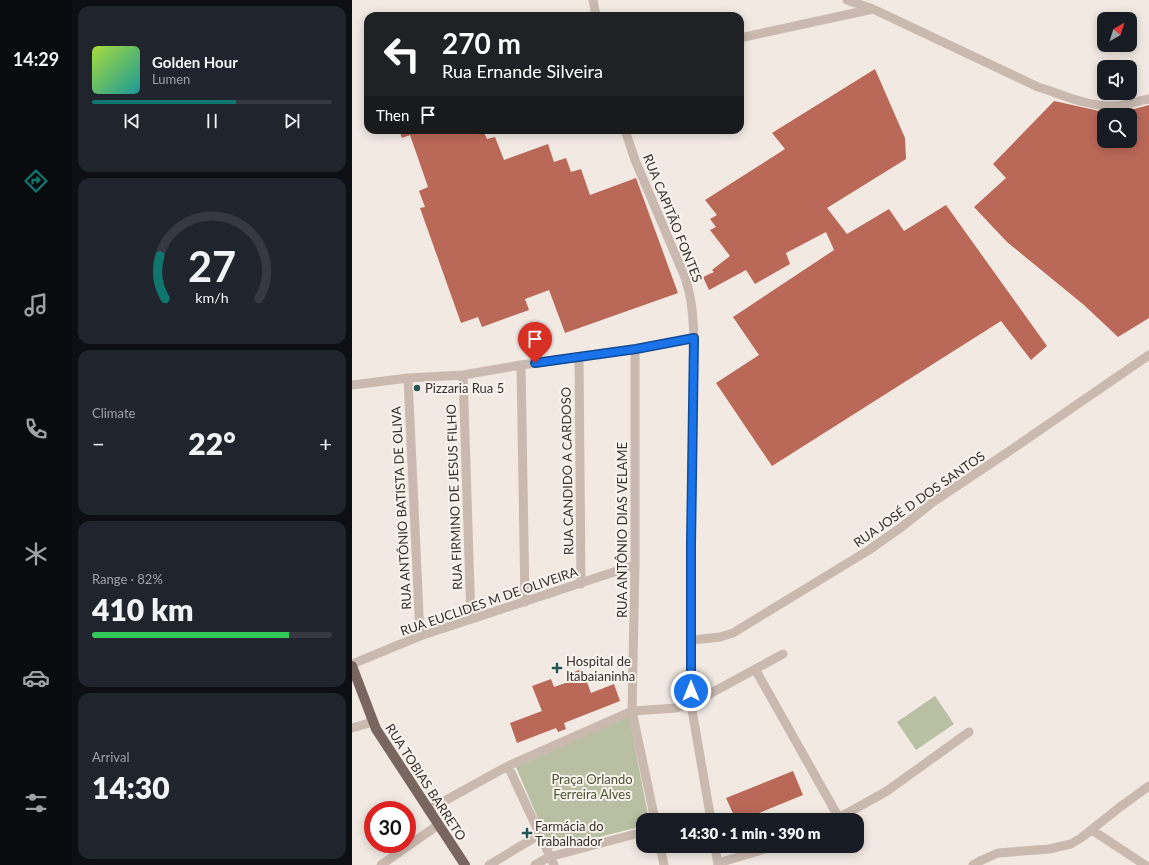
<!DOCTYPE html>
<html lang="en">
<head>
<meta charset="utf-8">
<style>
	:root { --surface:#171b24; --page:#20242c; --text:#f1f3f6; --muted:#9ea1a6; --line:#363941; --accent:#0f766e }
	body { margin:0; font-family:Lato,sans-serif; background:var(--page); color:var(--text); height:100vh; display:flex; flex-direction:column; font-size:15px; white-space:nowrap }
	* { box-sizing:border-box; margin:0 }
	p { font-size:13px; color:var(--muted) }
	.icon { flex:none; width:22px; height:22px; fill:none; stroke:currentColor; stroke-width:2; stroke-linecap:round; stroke-linejoin:round }
	.map { position:relative; flex:1; overflow:hidden }
	.details { display:flex; flex-direction:column; gap:6px; padding:6px; background:#0d0f14; width:280px }
	.details>* { flex:none }
	.hud { position:absolute; left:12px; top:12px; width:380px; height:122px; border-radius:12px; box-shadow:0 2px 10px #0003; background:#202124; color:#fff; overflow:hidden }
	.needle { width:26px; rotate:39deg }
	.fabs { position:absolute; left:745px; top:12px; display:grid; gap:8px }
	.fabs a { display:grid; place-items:center; width:40px; height:40px; border-radius:8px; background:var(--surface); box-shadow:0 2px 10px #0003; font-size:20px }
	.speed { position:absolute; left:12px; top:801px; display:flex; gap:8px; font-size:20px; font-weight:700; text-align:center }
	.speed>* { display:grid; place-content:center; width:52px; height:52px; border-radius:50%; background:var(--surface); box-shadow:0 2px 10px #0003; line-height:1 }
	.speed .limit { border:6px solid #d22; background:#fff; color:#111 }
	.pin { position:absolute; display:grid; place-items:center; width:34px; height:34px; color:#fff; margin:-41px -17px; border-radius:50% 50% 50% 0; rotate:-45deg; box-shadow:0 0 4px #0007 }
	.pin .icon { rotate:45deg }
	.me { position:absolute; width:44px; margin:-22px; rotate:0deg; stroke-linejoin:round; filter:drop-shadow(0 0 3px #0008) }
	.turn { display:flex; align-items:center; gap:14px; height:84px; padding:0 12px; font-size:18px }
	.turn .icon { width:52px; height:52px; stroke-width:2.5 }
	.turn b { display:block; font-size:28px; line-height:34px }
	.then { display:flex; align-items:center; height:38px; padding:0 12px; background:#0003; gap:8px; font-size:15px }
	.big { font-size:30px; font-weight:800; line-height:1.1 }
	.details .widget { flex:1; display:flex; flex-direction:column; justify-content:center; gap:6px; min-width:0; padding:0 14px; border-radius:12px; background:var(--page) }
	.details .dial { align-items:center; gap:0 }
	.dial svg { height:104px; overflow:visible; fill:none; stroke:var(--line); stroke-width:7; stroke-linecap:round; text-anchor:middle }
	.dial text { fill:var(--text); stroke:none }
	.song { display:flex; align-items:center; gap:12px }
	.cover { width:48px; height:48px; border-radius:6px; background:linear-gradient(135deg,hsl(80 70% 55%),hsl(180 70% 35%)) }
	.played { height:4px; border-radius:2px; background:linear-gradient(90deg,var(--accent) 60%,var(--line) 60%) }
	.keys { display:flex; justify-content:space-around; direction:ltr }
	.heat { display:flex; justify-content:space-between; align-items:center; font-size:22px; direction:ltr }
	.charge { height:6px; border-radius:3px; background:linear-gradient(90deg,#34c759 82%,var(--line) 0) }
	.trip { position:absolute; left:284px; top:813px; width:228px; height:40px; border-radius:12px; background:var(--surface); box-shadow:0 2px 10px #0003; font-weight:800; line-height:40px; text-align:center }
	main { display:flex; flex:1; min-height:0 }
	.menu { display:flex; flex-direction:column; width:72px; justify-content:space-around; align-items:center; background:#090b0e; color:var(--muted) }
	.menu .icon { width:28px; height:28px }
	.menu .active { color:var(--accent) }
	.menu b { font-size:18px; color:var(--text) }
	.map>svg:first-child { display:block }
	.green { fill:#b8bfa3 }
	.building { fill:#ba6858 }
	.lines { fill:none; stroke-linecap:round; stroke-linejoin:round }
	.street { stroke:#c9b9af; stroke-width:9 }
	.primary { stroke:#79665f; stroke-width:10 }
	.route-casing { stroke:#114b97; stroke-width:10 }
	.route { stroke:#1a73e8; stroke-width:7 }
	.poi-dot { fill:#265655; stroke:#f9f3ee; stroke-width:1.5 }
	.labels { text-anchor:middle; stroke-width:4; stroke-linejoin:round; paint-order:stroke }
	.street-label { font-size:13px; fill:#382f2c; stroke:#f9f3ee }
	.poi-label { font-size:13px; fill:#382f2c; stroke:#f9f3ee; text-anchor:start }
	.park-label { font-size:13px; fill:#4b5432; stroke:#f9f3ee }
</style>
</head>
<body>
<main>
<nav class="menu">
<b>14:29</b>
<svg class="icon active" aria-label="directions" viewBox="0 0 24 24"><path d="M12 3l9 9-9 9-9-9zM9 14v-3h6M13 9l2 2-2 2"/></svg>
<svg class="icon" aria-label="music" viewBox="0 0 24 24"><path d="M9 18V5l10-2v13"/><circle cx="6" cy="18" r="3"/><circle cx="16" cy="16" r="3"/></svg>
<svg class="icon" aria-label="phone" viewBox="0 0 24 24"><path d="M5 4h4l2 5-3 2q2 4 5 5l2-3 5 2v4C11 20 4 13 5 4z"/></svg>
<svg class="icon" aria-label="climate" viewBox="0 0 24 24"><path d="M12 3v18M4 7l16 10M4 17L20 7"/></svg>
<svg class="icon" aria-label="car" viewBox="0 0 24 24"><path d="M5 17H2v-5l4-1 3-4h7l3 4 3 1v5h-3M9 17h6M6 11h13"/><circle cx="7" cy="17" r="2"/><circle cx="17" cy="17" r="2"/></svg>
<svg class="icon" aria-label="filters" viewBox="0 0 24 24"><path d="M4 7h16M4 17h16"/><circle cx="9" cy="7" r="2"/><circle cx="15" cy="17" r="2"/></svg>
</nav>
<section class="details">
<div class="widget">
<div class="song"><i class="cover"></i><div><b>Golden Hour</b><p>Lumen</p></div></div>
<div class="played"></div>
<div class="keys"><svg class="icon" aria-label="previous" viewBox="0 0 24 24"><path d="M18 5L8 12l10 7zM5 5v14"/></svg><svg class="icon" aria-label="pause" viewBox="0 0 24 24"><path d="M8 5v14M16 5v14"/></svg><svg class="icon" aria-label="next" viewBox="0 0 24 24"><path d="M6 5l10 7-10 7zM19 5v14"/></svg></div>
</div>
<div class="widget dial"><svg viewBox="0 0 100 80">
<path d="M14 69A42 42 0 1 1 86 69"/>
<path d="M14 69A42 42 0 0 1 10 36" stroke="#0f766e"/>
<text x="50" y="56" font-size="32" font-weight="700">27</text>
<text x="50" y="72" font-size="11">km/h</text>
</svg></div>
<div class="widget"><p>Climate</p>
<div class="heat"><a>−</a><b class="big">22°</b><a>+</a></div>
</div>
<div class="widget"><p>Range · 82%</p><b class="big">410 km</b><div class="charge"></div></div>
<div class="widget"><p>Arrival</p><b class="big">14:30</b></div>
</section>
<div class="map">
<svg width="797" height="865" viewBox="0 0 797 865">
	<rect width="100%" height="100%" fill="#f1e9e2"/>
	<path class="green" d="M583,696L602,724L564,750L545,722Z
		M277,716L297,820H291V826L199,849L164,767Z"/>
	<path class="building" d="M523,69L553,138L554,159L475,208L495,234L537,209L552,231L594,205L695,346L679,360L649,321L420,466L364,383L407,355L381,317L482,250L474,232L434,253L438,264L403,284L394,270L357,290L351,277L362,272L360,270L378,256L358,230L364,227L358,219L365,215L353,200L433,149L420,133Z
		M702,101L752,112V141H778V110L797,105V318L766,337L732,305L655,242L622,207L654,178L641,164Z
		M47,130H131L135,139L143,137L152,160L196,144L202,162L214,158L219,172L229,169L238,195L284,178L326,293L213,333L197,290L173,299L177,310L130,327L126,317L109,323L68,208L73,207L67,191L76,187L58,135L50,138Z
		M230,669L239,693L262,684L268,701L212,723L214,729L206,732L204,728L165,743L158,723L190,711L180,686L199,679L202,687L219,681L217,674Z
		M441,771L451,795L390,820H384L374,798Z"/>
	<g class="lines">
		<path class="street" d="M241,0L244,16
			M495,0L521,9L686,87C712,95 736,107 764,106C775,105 786,101 797,99
			M388,38L521,9
			M273,130L283,160L332,275C340,296 341,316 342,338L339,545V704L359,820
			M283,349V565L280,711L303,820
			M227,358L229,584
			M169,365L173,602
			M111,375L119,619
			M56,378L68,636
			M0,385L56,378L111,375L169,365L283,349L342,338
			M340,640L368,637L381,633L517,550L551,526L581,502L656,452L797,355
			M0,664L68,636L283,565
			M403,669L487,818
			M0,728L21,722
			M156,766L202,865
			M76,810L156,766L280,711L324,708L339,704L431,654
			M483,820L535,791L617,732
			M740,830L793,865
			M308,846L312,865
			M363,846L366,865
			M366,863L423,846
			M29,865L86,825
			M137,865L187,835
			M183,865L197,857L291,832
			M621,865L630,860L646,853L697,849L719,844L729,838L768,807L797,786"/>
		<path class="primary" d="M0,666L24,729L113,865"/>
	</g>
	<g class="lines">
		<defs>
			<path id="route" d="M183,363L284,349L342,338L339,545V691"/>
		</defs>
		<use href="#route" class="route-casing"/>
		<use href="#route" class="route"/>
	</g>
	<g class="poi-dot">
		<circle cx="65" cy="388" r="4"/>
		<path d="M203 662h4v4h4v4h-4v4h-4v-4h-4v-4h4z"/>
		<path d="M173 827h4v4h4v4h-4v4h-4v-4h-4v-4h4z"/>
	</g>
	<g class="labels">
		<g class="street-label">
			<text transform="translate(321 218) rotate(68)" y="5">RUA CAPITÃO FONTES</text>
			<text transform="translate(215 471) rotate(-91)" y="5">RUA CANDIDO A CARDOSO</text>
			<text transform="translate(102 497) rotate(-92)" y="5">RUA FIRMINO DE JESUS FILHO</text>
			<text transform="translate(567 499) rotate(-35)" y="5">RUA JOSÉ D DOS SANTOS</text>
			<text transform="translate(49 508) rotate(-93)" y="5">RUA ANTÔNIO BATISTA DE OLIVA</text>
			<text transform="translate(270 530) rotate(-90)" y="5">RUA ANTÔNIO DIAS VELAME</text>
			<text transform="translate(137 601) rotate(-19)" y="5">RUA EUCLIDES M DE OLIVEIRA</text>
			<text transform="translate(74 782) rotate(57)" y="5">RUA TOBIAS BARRETO</text>
		</g>
		<g class="poi-label">
			<text x="73" y="393">Pizzaria Rua 5</text>
			<text x="214" y="666">Hospital de<tspan x="214" dy="15">Itabaianinha</tspan></text>
			<text x="183" y="831">Farmácia do<tspan x="183" dy="15">Trabalhador</tspan></text>
		</g>
		<g class="park-label">
			<text x="240" y="784">Praça Orlando<tspan x="240" dy="15">Ferreira Alves</tspan></text>
		</g>
	</g>
</svg>
<div class="fabs">
<a><svg class="needle" viewBox="-14 -14 28 28"><path d="M0-13l5 13h-10z" fill="#e53935"/><path d="M0 13l5-13h-10z" fill="#9ea1a6"/></svg></a>
<a><svg class="icon" aria-label="sound" viewBox="0 0 24 24"><path d="M4 9h4l5-4v14l-5-4H4zM17 9q2 3 0 6"/></svg></a>
<a><svg class="icon" aria-label="search" viewBox="0 0 24 24"><circle cx="10" cy="10" r="6"/><path d="M15 15l6 6"/></svg></a>
</div>
<div class="speed"><div class="limit">30</div></div>
<div class="pin" style="left:183px;top:363px;background:#d93025"><svg class="icon" aria-label="arrive" viewBox="0 0 24 24"><path d="M6 21V4h12l-3 4 3 4H6"/></svg></div>
<svg class="me" style="left:339px;top:691px" viewBox="-20 -20 40 40"><circle r="17" fill="#1a73e8" stroke="#fff" stroke-width="3"/><path d="M0-11L8 9 0 5-8 9z" fill="#fff"/></svg>
<div class="trip">14:30 · 1 min · 390 m</div>
<div class="hud">
<div class="turn"><svg class="icon" aria-label="left" viewBox="0 0 24 24"><path d="M17 20v-9H6M10 6l-5 5 5 5"/></svg><div><b>270 m</b>Rua Ernande Silveira</div></div>
<div class="then">Then<svg class="icon" aria-label="arrive" viewBox="0 0 24 24"><path d="M6 21V4h12l-3 4 3 4H6"/></svg></div>
</div>
</div>
</main>
</body>
</html>
